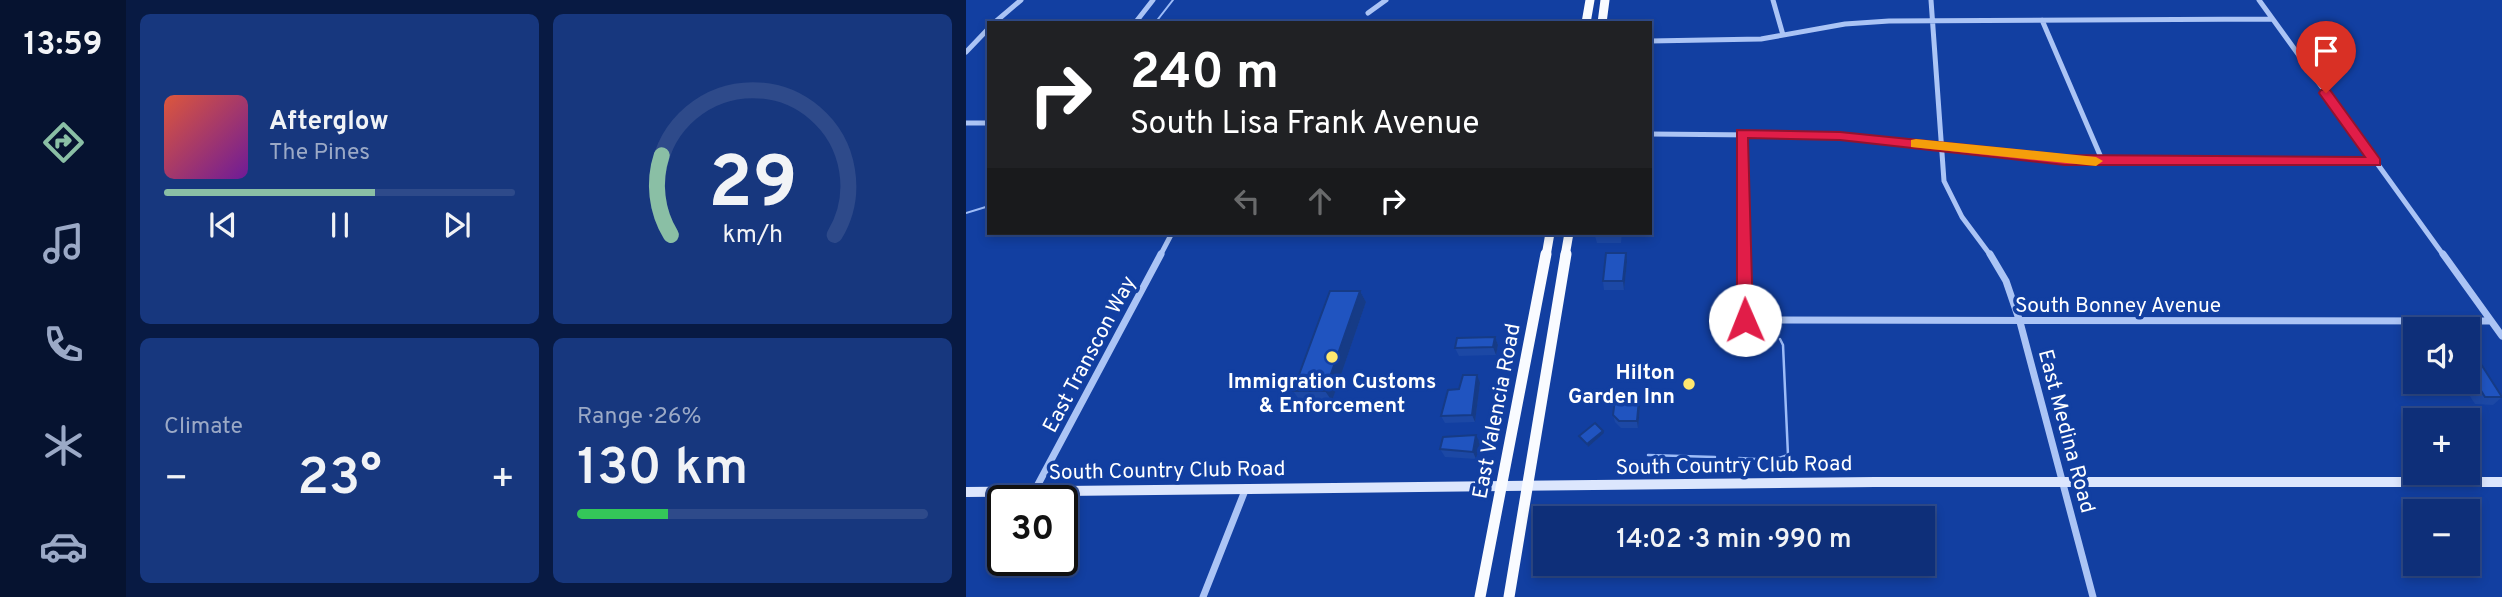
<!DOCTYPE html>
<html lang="en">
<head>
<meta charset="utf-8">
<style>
	:root { --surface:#0e2f79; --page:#17377e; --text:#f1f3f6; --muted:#9ba9c6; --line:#2e4a8a; --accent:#8abfa5 }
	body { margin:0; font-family:Overpass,sans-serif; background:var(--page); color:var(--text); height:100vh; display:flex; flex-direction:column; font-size:26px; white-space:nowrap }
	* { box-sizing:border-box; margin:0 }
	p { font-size:23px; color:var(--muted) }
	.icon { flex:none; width:38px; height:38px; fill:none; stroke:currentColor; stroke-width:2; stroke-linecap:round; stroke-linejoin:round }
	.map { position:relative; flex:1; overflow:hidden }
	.details { display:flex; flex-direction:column; gap:14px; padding:14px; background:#081a43; width:840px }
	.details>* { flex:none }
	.guide { position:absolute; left:21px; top:21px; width:665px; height:214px; border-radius:0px; box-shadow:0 4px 10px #0003,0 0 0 2px var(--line); background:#202124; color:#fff; overflow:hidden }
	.buttons { position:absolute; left:1437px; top:317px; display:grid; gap:14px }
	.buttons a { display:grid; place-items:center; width:77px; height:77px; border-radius:0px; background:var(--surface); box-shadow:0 4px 10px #0003,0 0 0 2px var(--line); font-size:35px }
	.speed { position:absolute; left:21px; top:485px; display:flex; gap:14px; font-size:35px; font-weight:700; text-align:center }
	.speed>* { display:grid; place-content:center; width:91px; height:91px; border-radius:50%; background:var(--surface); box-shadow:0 4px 10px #0003,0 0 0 2px var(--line); line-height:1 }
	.speed .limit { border:4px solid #111; border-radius:10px; background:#fff; color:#111 }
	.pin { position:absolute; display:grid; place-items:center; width:60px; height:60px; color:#fff; margin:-72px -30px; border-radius:50% 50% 50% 0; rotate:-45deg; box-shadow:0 0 7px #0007 }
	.pin .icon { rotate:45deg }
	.me { position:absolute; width:77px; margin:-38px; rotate:359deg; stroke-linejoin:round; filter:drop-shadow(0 0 5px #0008) }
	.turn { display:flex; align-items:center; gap:24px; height:147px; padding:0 28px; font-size:32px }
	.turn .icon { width:91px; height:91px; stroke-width:2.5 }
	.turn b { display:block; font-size:49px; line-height:60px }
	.lanes { display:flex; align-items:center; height:66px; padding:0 28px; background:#0003; justify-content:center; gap:35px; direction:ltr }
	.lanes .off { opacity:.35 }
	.big { font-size:52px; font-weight:600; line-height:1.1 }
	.details .widget { flex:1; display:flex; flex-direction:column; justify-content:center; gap:10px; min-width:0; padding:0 24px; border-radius:10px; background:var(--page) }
	.details .dial { align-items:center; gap:0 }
	.dial svg { height:182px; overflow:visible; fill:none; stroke:var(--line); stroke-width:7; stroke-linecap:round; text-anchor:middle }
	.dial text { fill:var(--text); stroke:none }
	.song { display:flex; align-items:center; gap:21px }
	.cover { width:84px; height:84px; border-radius:10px; background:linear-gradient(135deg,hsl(10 70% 55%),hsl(280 70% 35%)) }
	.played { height:7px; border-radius:4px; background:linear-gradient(90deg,var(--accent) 60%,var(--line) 60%) }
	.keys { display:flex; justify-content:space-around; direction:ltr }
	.heat { display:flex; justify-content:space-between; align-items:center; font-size:38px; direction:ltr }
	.charge { height:10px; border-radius:5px; background:linear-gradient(90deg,#34c759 26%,var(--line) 0) }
	.details .tiles { flex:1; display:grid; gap:14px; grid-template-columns:repeat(2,1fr) }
	.trip { position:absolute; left:567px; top:506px; width:402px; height:70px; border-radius:0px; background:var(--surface); box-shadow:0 4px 10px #0003,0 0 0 2px var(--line); font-weight:600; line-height:70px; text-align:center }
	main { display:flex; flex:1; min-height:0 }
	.dock { display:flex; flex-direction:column; width:126px; justify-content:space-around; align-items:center; background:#061330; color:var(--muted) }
	.dock .icon { width:49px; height:49px }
	.dock .current { color:var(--accent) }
	.dock b { font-size:32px; color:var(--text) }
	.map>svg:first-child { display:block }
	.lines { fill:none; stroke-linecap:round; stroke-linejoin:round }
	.stream-far1 { stroke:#9dbcf8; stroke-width:2 }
	.stream { stroke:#9dbcf8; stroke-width:2.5 }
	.street-far1 { stroke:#abc4f5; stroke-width:5 }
	.street { stroke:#abc4f5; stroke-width:7 }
	.secondary { stroke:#dce6fd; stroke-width:10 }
	.primary-far1 { stroke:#f9fbff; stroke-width:9 }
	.primary { stroke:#f9fbff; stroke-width:11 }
	.wall { fill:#1c48a5 }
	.shaded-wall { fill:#163b86 }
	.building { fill:#2054c0; stroke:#163b86; stroke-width:2 }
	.route { fill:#e11d48; stroke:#92132f; stroke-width:2 }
	.slow { fill:#f59e0b }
	.poi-dot { fill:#ffe76f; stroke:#123fa1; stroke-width:2.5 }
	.labels { text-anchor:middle; stroke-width:7; stroke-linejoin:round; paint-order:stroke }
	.street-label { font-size:21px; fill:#fff; stroke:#123fa1 }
	.poi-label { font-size:21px; font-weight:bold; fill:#fff; stroke:#123fa1; text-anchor:end }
</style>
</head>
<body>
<main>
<nav class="dock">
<b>13:59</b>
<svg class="icon current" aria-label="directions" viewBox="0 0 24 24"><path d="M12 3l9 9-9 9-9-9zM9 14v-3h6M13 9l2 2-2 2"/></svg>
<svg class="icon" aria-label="music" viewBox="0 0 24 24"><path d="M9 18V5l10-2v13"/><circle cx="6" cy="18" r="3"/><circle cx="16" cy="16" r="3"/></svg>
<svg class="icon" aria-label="phone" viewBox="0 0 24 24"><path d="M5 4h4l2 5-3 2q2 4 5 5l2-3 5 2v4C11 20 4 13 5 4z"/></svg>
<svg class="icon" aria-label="climate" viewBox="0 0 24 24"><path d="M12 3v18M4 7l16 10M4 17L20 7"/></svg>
<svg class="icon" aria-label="car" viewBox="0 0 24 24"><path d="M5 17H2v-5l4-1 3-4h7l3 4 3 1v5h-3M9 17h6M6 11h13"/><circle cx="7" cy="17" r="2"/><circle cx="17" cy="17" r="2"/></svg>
</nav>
<section class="details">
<div class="tiles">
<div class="widget">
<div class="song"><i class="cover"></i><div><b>Afterglow</b><p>The Pines</p></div></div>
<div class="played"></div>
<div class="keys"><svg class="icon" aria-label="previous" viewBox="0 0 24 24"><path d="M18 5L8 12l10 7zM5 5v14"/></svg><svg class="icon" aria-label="pause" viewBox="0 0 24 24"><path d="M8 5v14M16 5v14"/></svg><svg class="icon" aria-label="next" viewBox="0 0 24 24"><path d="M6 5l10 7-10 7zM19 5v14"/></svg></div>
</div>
<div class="widget dial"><svg viewBox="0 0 100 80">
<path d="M14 69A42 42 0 1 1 86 69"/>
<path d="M14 69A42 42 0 0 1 10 34" stroke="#8abfa5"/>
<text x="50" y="56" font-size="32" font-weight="700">29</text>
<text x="50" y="72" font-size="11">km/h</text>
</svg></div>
<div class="widget"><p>Climate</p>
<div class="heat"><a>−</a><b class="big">23°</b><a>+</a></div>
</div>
<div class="widget"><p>Range · 26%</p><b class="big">130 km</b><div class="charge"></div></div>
</div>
</section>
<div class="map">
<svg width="1536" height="597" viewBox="0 0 1536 597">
	<rect width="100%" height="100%" fill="#123fa1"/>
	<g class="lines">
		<path class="stream-far1" d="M189,23L207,0
			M0,213L23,206"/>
		<path class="stream" d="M682,455L749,457
			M773,458L807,460L822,455L817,345L814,339"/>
		<path class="street-far1" d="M807,0L817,35
			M965,0L978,181L996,217L1025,256
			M1293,0L1478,256
			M402,13L420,0
			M1076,20L1137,162
			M28,23L55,0
			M169,23L187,0
			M684,41L795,39L879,24L923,21L1306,19
			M0,52L23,28
			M0,123H23
			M775,133L778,256
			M684,134L874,136L1058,157L1137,162H1409
			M194,256L206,233"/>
		<path class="street" d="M778,254L779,320L1525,321
			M1024,254L1040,281L1054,322L1127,597
			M1477,254L1536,336
			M69,490L195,254
			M237,597L280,488"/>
		<path class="secondary" d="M0,492L909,482H1536"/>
		<path class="primary-far1" d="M620,23L624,0
			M636,23L639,0
			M580,256L584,233
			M599,256L603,233"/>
		<path class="primary" d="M514,597L580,254
			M543,597L600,254"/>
	</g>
	<path class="wall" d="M656,233L655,243H631L629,236Z
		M661,262L658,290H638L637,281Z
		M394,291L400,302L366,401L335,402L327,391Z
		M529,337L532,345L530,355L493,356L489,348Z
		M1502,361L1536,395V397L1527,405L1509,404L1495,382H1502Z
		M514,383L509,422L479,423L475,416Z
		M674,407L672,428H655L649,422L647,415Z
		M514,443L510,459L479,457L474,449Z"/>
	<path class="shaded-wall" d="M660,253L661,262L658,290L657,281Z
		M394,291L400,302L366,401L359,391Z
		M529,337L532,345L530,355L527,347Z
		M511,375L514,383L509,422L506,415Z
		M673,399L674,407L672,428L671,421Z
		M637,431L638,433L622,447L621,444Z
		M510,435L514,443L510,459L507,452Z"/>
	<path class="building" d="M630,233H654V235L629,236Z
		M640,253H660L657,281H637Z
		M364,291H394L359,391H327Z
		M529,337L527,347L489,348L491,338Z
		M1502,361H1513L1536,397H1519L1502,370Z
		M497,375H511L506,415L475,416L482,390L493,389Z
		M649,399H673L671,421H653L647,415Z
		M629,423L637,431L621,444L613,436Z
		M510,435L507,452L474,449L477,437Z"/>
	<path class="route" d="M1355,90H1364L1414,159V165H1099L874,140L782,138L787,320L779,327L771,320V130L874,132L1099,155L1399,157L1353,93Z"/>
	<path class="slow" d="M950,139L1130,157L1137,161L1130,166L945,147V140Z"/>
	<g class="poi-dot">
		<circle cx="366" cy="357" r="7"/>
		<circle cx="723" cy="384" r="7"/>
	</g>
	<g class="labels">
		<g class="street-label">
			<text x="1152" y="312">South Bonney Avenue</text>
			<text transform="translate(123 354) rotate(-62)" y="7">East Transcon Way</text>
			<text transform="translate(530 411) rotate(-79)" y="7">East Valencia Road</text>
			<text transform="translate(1101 431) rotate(75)" y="7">East Medina Road</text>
			<text transform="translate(768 465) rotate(-1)" y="7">South Country Club Road</text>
			<text transform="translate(201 470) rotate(-1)" y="7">South Country Club Road</text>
		</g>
		<g class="poi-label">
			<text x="709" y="379">Hilton<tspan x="709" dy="24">Garden Inn</tspan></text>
			<text x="366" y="388" text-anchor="middle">Immigration Customs<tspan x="366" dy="24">&amp; Enforcement</tspan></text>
		</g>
	</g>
</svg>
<div class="buttons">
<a><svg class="icon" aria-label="sound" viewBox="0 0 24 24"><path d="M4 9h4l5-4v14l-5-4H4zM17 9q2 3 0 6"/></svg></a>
<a>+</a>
<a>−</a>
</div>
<div class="speed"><div class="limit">30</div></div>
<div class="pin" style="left:1360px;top:93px;background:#d93025"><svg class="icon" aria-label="arrive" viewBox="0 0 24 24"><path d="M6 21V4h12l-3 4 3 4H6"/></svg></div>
<svg class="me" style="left:779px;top:320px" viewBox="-20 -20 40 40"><circle r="19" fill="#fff"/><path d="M0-13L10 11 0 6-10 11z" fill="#e11d48"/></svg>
<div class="trip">14:02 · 3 min · 990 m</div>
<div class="guide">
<div class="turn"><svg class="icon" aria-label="right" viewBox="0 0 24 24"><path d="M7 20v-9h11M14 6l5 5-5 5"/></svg><div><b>240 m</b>South Lisa Frank Avenue</div></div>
<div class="lanes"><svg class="icon off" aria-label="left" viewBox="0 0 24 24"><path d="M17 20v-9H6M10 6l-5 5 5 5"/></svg><svg class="icon off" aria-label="ahead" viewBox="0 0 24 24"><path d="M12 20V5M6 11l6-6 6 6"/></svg><svg class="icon" aria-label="right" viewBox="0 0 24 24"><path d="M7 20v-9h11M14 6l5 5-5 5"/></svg></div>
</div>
</div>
</main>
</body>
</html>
